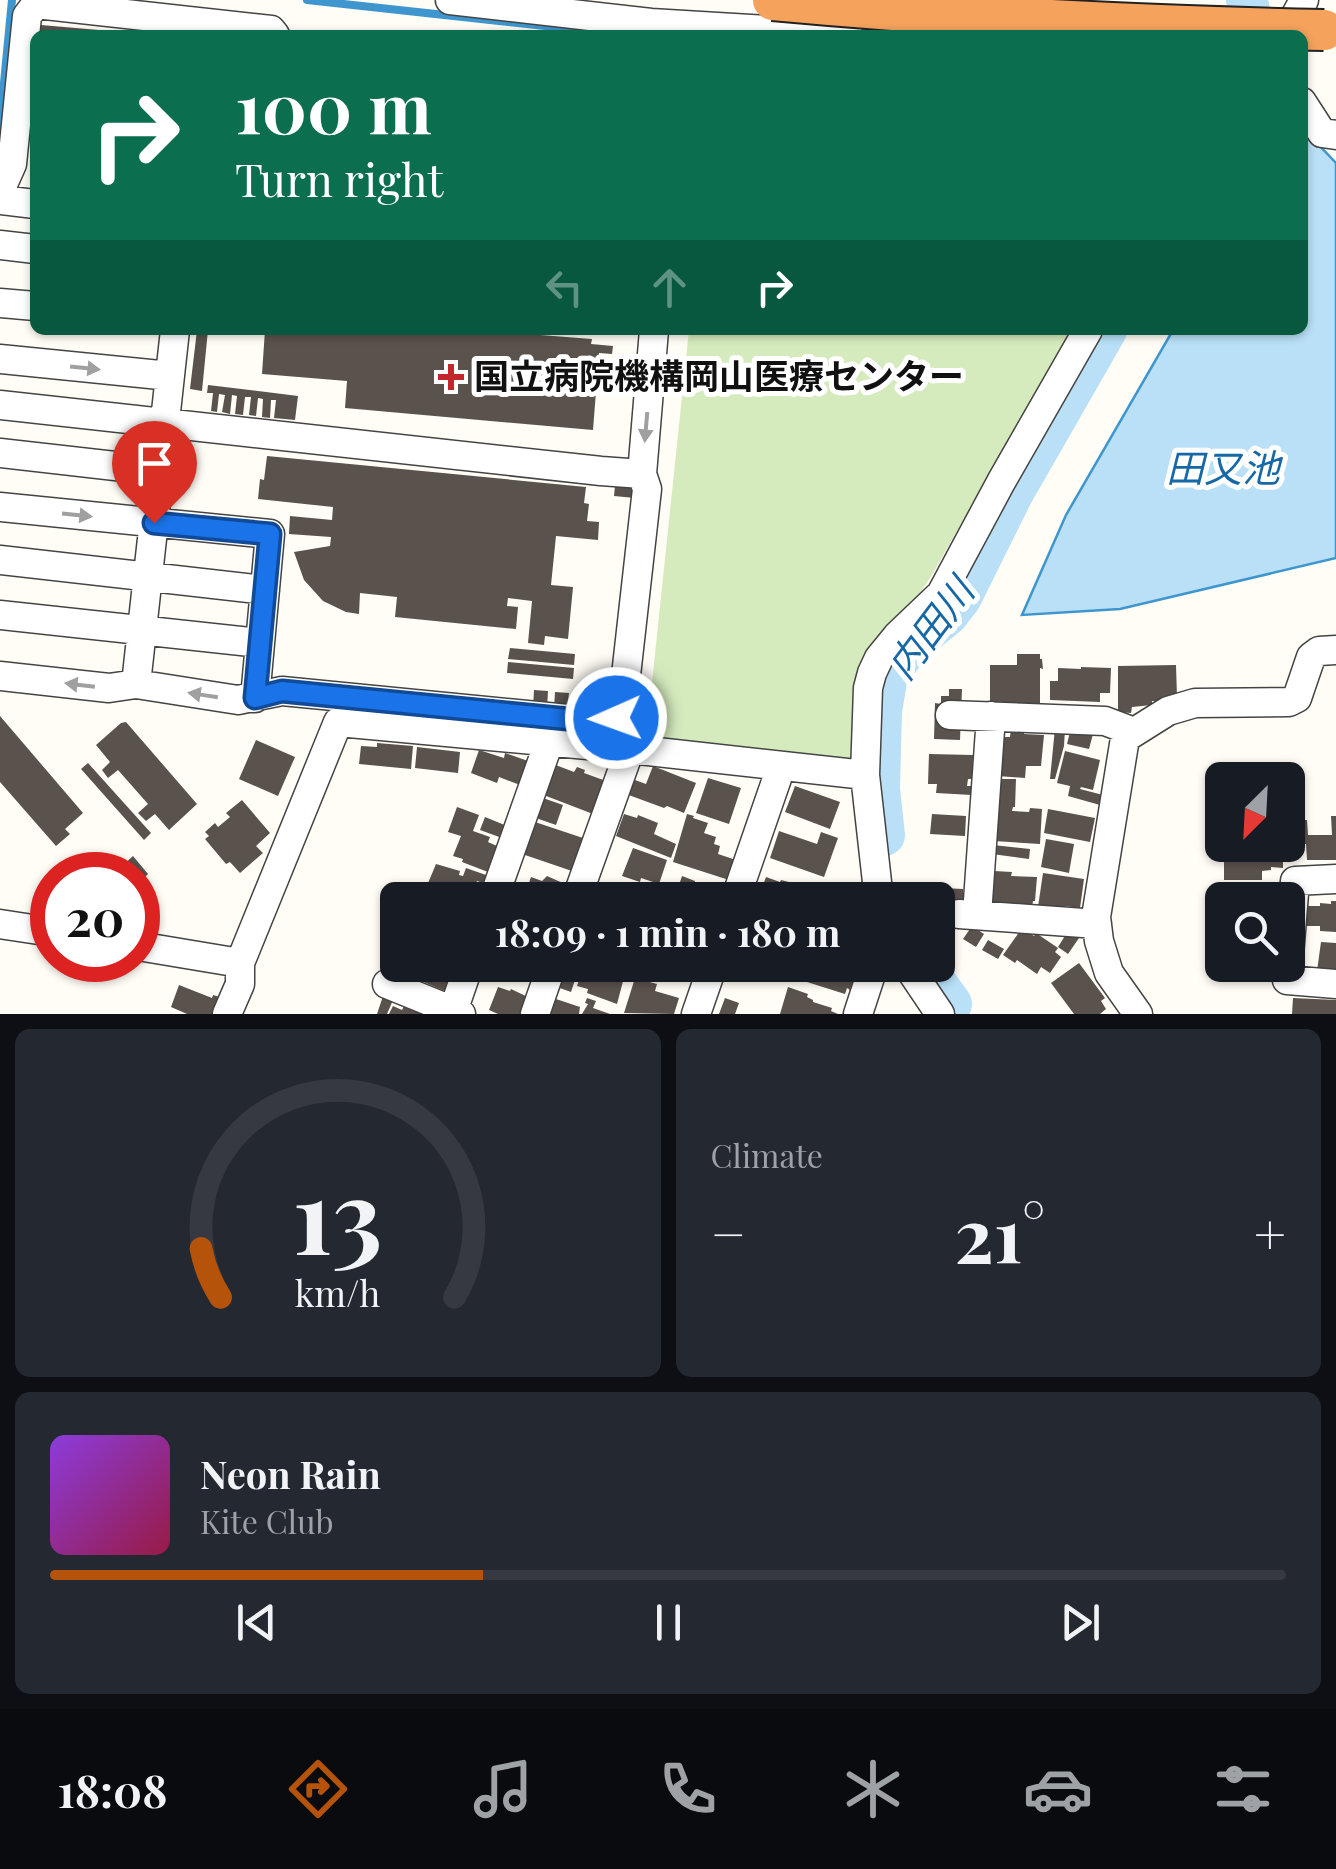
<!DOCTYPE html>
<html lang="en">
<head>
<meta charset="utf-8">
<style>
	:root { --surface:#171b24; --page:#242831; --text:#f1f3f6; --muted:#9ea1a6; --line:#363941; --accent:#b45309 }
	body { margin:0; font-family:"Playfair Display","Noto Sans JP",serif; background:var(--page); color:var(--text); height:100vh; display:flex; flex-direction:column; font-size:38px; white-space:nowrap }
	* { box-sizing:border-box; margin:0 }
	p { font-size:32px; color:var(--muted) }
	.icon { flex:none; width:55px; height:55px; fill:none; stroke:currentColor; stroke-width:2; stroke-linecap:round; stroke-linejoin:round }
	.map { position:relative; height:1014px; overflow:hidden }
	.sheet { display:flex; flex-direction:column; gap:15px; padding:15px; background:#0d0f14; flex:1 }
	.sheet>* { flex:none }
	.top-card { position:absolute; left:30px; top:30px; width:1278px; height:305px; border-radius:15px; box-shadow:0 2px 8px #0004; background:#0b6e4f; color:#fff; overflow:hidden }
	.needle { width:65px; rotate:204deg }
	.controls { position:absolute; left:1205px; top:762px; display:grid; gap:20px }
	.controls a { display:grid; place-items:center; width:100px; height:100px; border-radius:15px; background:var(--surface); box-shadow:0 2px 8px #0004; font-size:50px }
	.speed { position:absolute; left:30px; top:852px; display:flex; gap:20px; font-size:50px; font-weight:700; text-align:center }
	.speed>* { display:grid; place-content:center; width:130px; height:130px; border-radius:50%; background:var(--surface); box-shadow:0 2px 8px #0004; line-height:1 }
	.speed .limit { border:15px solid #d22; background:#fff; color:#111 }
	.pin { position:absolute; display:grid; place-items:center; width:85px; height:85px; color:#fff; margin:-102px -42px; border-radius:50% 50% 50% 0; rotate:-45deg; box-shadow:0 0 10px #0007 }
	.pin .icon { rotate:45deg }
	.me { position:absolute; width:110px; margin:-55px; rotate:268deg; stroke-linejoin:round; filter:drop-shadow(0 0 8px #0008) }
	.turn { display:flex; align-items:center; gap:35px; height:210px; padding:0 40px; font-size:45px }
	.turn .icon { width:130px; height:130px; stroke-width:2.5 }
	.turn b { display:block; font-size:70px; line-height:85px }
	.lanes { display:flex; align-items:center; height:95px; padding:0 40px; background:#0003; justify-content:center; gap:50px; direction:ltr }
	.lanes .off { opacity:.35 }
	.big { font-size:75px; font-weight:700; line-height:1.1 }
	.sheet .card { flex:1; display:flex; flex-direction:column; justify-content:center; gap:15px; min-width:0; padding:0 35px; border-radius:15px; background:var(--page) }
	.sheet .dial { align-items:center; gap:0 }
	.dial svg { height:260px; overflow:visible; fill:none; stroke:var(--line); stroke-width:7; stroke-linecap:round; text-anchor:middle }
	.dial text { fill:var(--text); stroke:none }
	.song { display:flex; align-items:center; gap:30px }
	.cover { width:120px; height:120px; border-radius:15px; background:linear-gradient(135deg,hsl(270 70% 55%),hsl(340 70% 35%)) }
	.played { height:10px; border-radius:5px; background:linear-gradient(90deg,var(--accent) 35%,var(--line) 35%) }
	.keys { display:flex; justify-content:space-around; direction:ltr }
	.heat { display:flex; justify-content:space-between; align-items:center; font-size:55px; direction:ltr }
	.sheet .tiles { flex:1; display:grid; gap:15px; grid-template-columns:1fr 1fr }
	.card:last-child { grid-column:span 2 }
	.trip { position:absolute; left:380px; top:882px; width:575px; height:100px; border-radius:15px; background:var(--surface); box-shadow:0 2px 8px #0004; font-weight:700; line-height:100px; text-align:center }
	.menu { display:flex; height:160px; justify-content:space-around; align-items:center; background:#090b0e; color:var(--muted) }
	.menu .icon { width:70px; height:70px }
	.menu .on { color:var(--accent) }
	.menu b { font-size:45px; color:var(--text) }
	.map>svg:first-child { display:block }
	.green { fill:#d5ebbd }
	.water { fill:#b9e0f7; stroke:#3f96cf; stroke-width:2.5 }
	.lines { fill:none; stroke-linecap:round; stroke-linejoin:round }
	.stream { stroke:#3f96cf; stroke-width:8 }
	.river { stroke:#b9e0f7; stroke-width:42 }
	.building { fill:#5a524d }
	.minor-casing { stroke:#444; stroke-width:31 }
	.minor { stroke:#fff; stroke-width:28 }
	.highway-bridge-casing { stroke:#222; stroke-width:44; stroke-linecap:butt }
	.highway-bridge { stroke:#f5a25d; stroke-width:40 }
	.oneway { fill:#a0a0a0 }
	.route-casing { stroke:#114b97; stroke-width:25 }
	.route { stroke:#1a73e8; stroke-width:18 }
	.poi-dot { fill:#c4262e; stroke:#fff; stroke-width:4 }
	.labels { text-anchor:middle; stroke-width:10; stroke-linejoin:round; paint-order:stroke }
	.poi-label { font-size:35px; font-weight:bold; fill:#111; stroke:#fff; text-anchor:start }
	.water-label { font-size:38px; font-style:italic; fill:#1768a6; stroke:#fff }
</style>
</head>
<body>
<div class="map">
<svg width="1336" height="1014" viewBox="0 0 1336 1014">
	<rect width="100%" height="100%" fill="#fffdf5"/>
	<path class="green" d="M689,330H1073L930,578L909,609L853,758L847,765L646,740Z"/>
	<path class="water" d="M1303,134L1305,138L1313,139L1336,163V558L1120,609L1022,615L1066,515L1173,330H1302Z"/>
	<g class="lines">
		<path class="stream" d="M307,0L628,35
			M0,124L12,0"/>
		<path class="river" d="M1247,0L1253,35
			M884,835L879,789L881,711L887,675L910,645L947,615L961,597L1012,494L1106,330
			M923,965L951,1004"/>
	</g>
	<path class="building" d="M41,25L122,32V35H40Z
		M197,330H208L202,391L190,389Z
		M265,330H474L592,339L591,344L613,346L612,354L599,353L593,430L345,408L347,381L262,374Z
		M208,385L298,396L295,420L274,418L276,400H271L270,418L262,417L263,399L258,398L256,416L249,415L251,397H245L243,415L235,414L237,396L232,395L230,414L222,412L225,395L219,394L217,412L211,411L213,393H207Z
		M267,456L586,487L584,503L589,504L587,521L599,522L598,540L556,536L551,585L573,587L568,639L545,636L544,645L528,643L532,601L508,598L507,606L518,607L516,629L395,617L397,597L360,593L359,614L346,612L323,601L304,580L294,552L330,546L331,537L289,534L290,516L332,520L333,507L258,499L260,479L264,480Z
		M615,486L637,488L635,498L614,496Z
		M510,648L575,654L574,665L508,659Z
		M1017,654H1040V659H1042L1043,669L1040,668V708H1017V702H990V665H1017Z
		M508,662L574,668L573,679L507,673Z
		M1176,665L1177,697L1168,701H1152V705L1132,707L1131,713L1118,712V666Z
		M1081,667L1111,668L1110,693H1100V702L1050,700V681H1058V668L1081,669Z
		M949,689H962L960,740L934,739L935,703L941,704V696H949Z
		M534,690L548,691L547,708L533,707Z
		M555,692L569,693L567,710L554,709Z
		M576,694L589,695L588,712L574,711Z
		M0,716L83,813L65,829L70,834L56,846L0,782Z
		M126,722L197,804L169,830L155,814L146,821L138,813L148,804L118,770L108,778L102,770L110,762L96,745L121,723Z
		M1055,728L1065,729L1064,746L1055,779H1050Z
		M1071,728L1093,734L1089,749L1067,744Z
		M1011,729L1025,730L1024,734L1044,735L1041,766H1026L1025,778L997,776L1000,737H1010Z
		M256,740L295,757L278,796L239,779Z
		M377,743L413,746L411,769L359,764L361,746L377,747Z
		M417,747L460,752L458,773L415,768Z
		M479,750L504,758L505,753L531,762L523,786L499,777L497,783L471,773Z
		M1065,751L1100,760L1093,790L1081,787L1080,789L1103,795L1100,805L1068,796L1070,786L1057,783Z
		M929,754L973,755L972,779H968L967,786H972V795L936,793L937,784H928Z
		M88,763L151,833L144,840L81,769Z
		M553,764L574,772L577,767L585,770L584,773L606,781L593,814L541,794Z
		M653,766L696,783L684,813L667,806L664,808L626,794L632,779L646,784Z
		M708,778L741,788L729,824L696,813Z
		M996,779H1016L1015,807H1013L1012,811L1029,812L1030,808L1042,809L1040,844L994,841Z
		M795,786L840,802L830,829L785,812Z
		M540,797L563,805L556,825L533,817Z
		M242,800L270,833L256,846L263,853L240,873L230,862L226,864L205,839L209,836L205,832L215,823L218,827L230,817L226,813Z
		M457,807L479,815L473,831L490,837L488,842L497,846L488,872L462,862L463,859L453,856L461,836L448,832Z
		M1048,809L1095,818L1090,842L1044,833Z
		M624,814L637,818L638,815L658,823L654,834L676,844L671,858L616,836Z
		M687,814L694,816L693,818L708,823L704,833L716,837L714,844L720,846L718,854L736,860L729,880L673,862Z
		M932,814L966,816L965,836L930,834Z
		M1331,816H1336V860H1307L1306,844H1293V820H1307L1308,835H1332Z
		M485,817L507,826L502,838L480,830Z
		M532,821L583,838L572,871L522,854Z
		M779,831L817,844L821,832L838,838L824,877L770,858Z
		M1046,839L1074,844L1069,873L1041,867Z
		M993,845L1030,849L1029,859L992,854Z
		M1230,845H1283V868L1271,867V870L1262,871V880H1224V861H1230Z
		M633,848L667,860L659,884L641,878L640,882L622,876Z
		M133,856L148,874L138,884V875H125L119,869Z
		M436,864L460,871L459,875L463,876L466,868L489,876L486,884L477,881L470,897L477,900H439L432,897L430,900H421Z
		M994,871L1012,872L1011,876L1037,877L1035,901H1033L1032,907H1005V904L992,903Z
		M1043,873L1084,879L1080,908L1065,906L1064,910L1038,907Z
		M547,876L565,884L563,890L566,891L563,900H523L531,877L542,881Z
		M682,876L695,881L693,890L727,900H669L675,883L679,885Z
		M766,877L780,882L781,880L789,882L788,885L817,894L815,900H746L752,884L762,888Z
		M943,888L963,889V905L942,904Z
		M1266,889V900H1226L1225,891Z
		M1331,901H1336V932L1320,931V926H1305V906H1320V903L1331,904Z
		M972,926L984,934L976,947L963,939Z
		M1022,928L1034,936L1036,933L1058,948L1055,952L1061,957L1050,973L1041,967L1037,974L1017,960L1015,963L1003,955Z
		M1068,931L1079,938L1068,954L1058,947Z
		M988,940L1004,949L998,959L982,950Z
		M1321,942L1336,943V972L1317,971Z
		M1079,963L1105,998L1101,1001L1106,1009L1100,1014H1074L1051,983Z
		M425,965H459L447,992L419,980Z
		M584,965H611L626,970L617,1004L587,993L588,989L577,986Z
		M652,965H703L698,982Z
		M797,965H863L857,982L851,980L853,982L850,990L847,988L845,994L807,982L808,976L801,974L799,981L793,979Z
		M563,969L577,974L571,992L557,987Z
		M635,978L657,984L655,991L679,998L674,1014L624,1013Z
		M179,985L212,998L213,995L223,998L216,1014H187L171,1007Z
		M498,987L510,991L511,989L530,998L524,1014H498L489,1010Z
		M788,987L808,994L807,997L813,1000V1002L832,1008L831,1011L838,1014H780Z
		M383,996L393,1000L387,1014H377Z
		M587,998L596,1001L593,1008L610,1014H582L588,1004L585,1003Z
		M725,998L739,1003L735,1014H719Z
		M1293,998L1336,1000V1014H1292Z
		M556,999L580,1007L579,1014H548L552,1000L555,1001Z
		M393,1006L402,1010L404,1006L424,1014H389Z"/>
	<g class="lines">
		<defs>
			<path id="minor" d="M450,0L651,23L849,35
				M1285,35L1304,0
				M1302,102L1322,133L1336,135
				M0,191L12,164L27,16L36,4L271,30L275,35
				M0,200L35,204
				M0,245L35,249
				M0,303L35,306
				M0,359L170,376
				M0,405L601,471L642,474
				M0,453L159,471
				M0,507L270,534L255,698
				M0,560L265,590
				M0,615L260,643
				M0,676L109,688L136,684L175,330
				M136,684L238,700L282,691L599,722L616,717L623,702L647,489L642,474L654,330
				M950,715L1105,721L1134,732
				M1336,879L1295,881L1287,980L1336,984
				M493,900L549,742
				M576,900L630,749
				M735,900L781,767
				M879,900L865,775L868,688L872,673L879,658L897,636L941,594L1001,482L1088,330
				M959,914L1097,924
				M977,915L991,716
				M0,924L52,932
				M138,946L240,963L338,722L630,749L865,775
				M907,965L940,1014
				M387,984L461,1014
				M227,1014L240,984V963
				M452,1014L469,965
				M535,1014L552,965
				M696,1014L713,965
				M858,1014L874,965
				M1138,1014L1109,973L1099,941L1096,917L1125,738L1168,711L1195,703L1289,702L1297,698L1311,657L1319,651L1336,650"/>
		</defs>
		<use href="#minor" class="minor-casing"/>
		<use href="#minor" class="minor"/>
		<defs>
			<path id="highway-bridge" d="M773,0C956,17 1141,26 1324,30"/>
		</defs>
		<use href="#highway-bridge" class="highway-bridge-casing"/>
		<use href="#highway-bridge" class="highway-bridge"/>
	</g>
	<defs><path id="oneway-solid" d="M-6-.8H1V-3.2L6.5 0L1 3.2V.8H-6Z" transform="scale(2.5)"/></defs>
	<g class="oneway">
		<use href="#oneway-solid" transform="translate(85 368) rotate(6)"/>
		<use href="#oneway-solid" transform="translate(646 427) rotate(95)"/>
		<use href="#oneway-solid" transform="translate(77 515) rotate(6)"/>
		<use href="#oneway-solid" transform="translate(80 685) rotate(-173)"/>
		<use href="#oneway-solid" transform="translate(203 695) rotate(-171)"/>
	</g>
	<g class="lines">
		<defs>
			<path id="route" d="M154,523L270,534L255,698L282,691L598,722L616,718"/>
		</defs>
		<use href="#route" class="route-casing"/>
		<use href="#route" class="route"/>
	</g>
	<path class="poi-dot" d="M446 362h10v10h10v10h-10v10h-10v-10h-10v-10h10z"/>
	<g class="labels">
		<g class="poi-label">
			<text x="474" y="389">国立病院機構岡山医療センター</text>
		</g>
		<g class="water-label">
			<text x="1223" y="482">田又池</text>
			<text transform="translate(931 629) rotate(-53)" y="13">内田川</text>
		</g>
	</g>
</svg>
<div class="controls">
<a><svg class="needle" viewBox="-14 -14 28 28"><path d="M0-13l5 13h-10z" fill="#e53935"/><path d="M0 13l5-13h-10z" fill="#9ea1a6"/></svg></a>
<a><svg class="icon" aria-label="search" viewBox="0 0 24 24"><circle cx="10" cy="10" r="6"/><path d="M15 15l6 6"/></svg></a>
</div>
<div class="speed"><div class="limit">20</div></div>
<div class="pin" style="left:154px;top:523px;background:#d93025"><svg class="icon" aria-label="arrive" viewBox="0 0 24 24"><path d="M6 21V4h12l-3 4 3 4H6"/></svg></div>
<svg class="me" style="left:616px;top:718px" viewBox="-20 -20 40 40"><circle r="17" fill="#1a73e8" stroke="#fff" stroke-width="3"/><path d="M0-11L8 9 0 5-8 9z" fill="#fff"/></svg>
<div class="trip">18:09 · 1 min · 180 m</div>
<div class="top-card">
<div class="turn"><svg class="icon" aria-label="right" viewBox="0 0 24 24"><path d="M7 20v-9h11M14 6l5 5-5 5"/></svg><div><b>100 m</b>Turn right</div></div>
<div class="lanes"><svg class="icon off" aria-label="left" viewBox="0 0 24 24"><path d="M17 20v-9H6M10 6l-5 5 5 5"/></svg><svg class="icon off" aria-label="ahead" viewBox="0 0 24 24"><path d="M12 20V5M6 11l6-6 6 6"/></svg><svg class="icon" aria-label="right" viewBox="0 0 24 24"><path d="M7 20v-9h11M14 6l5 5-5 5"/></svg></div>
</div>
</div>
<section class="sheet">
<div class="tiles">
<div class="card dial"><svg viewBox="0 0 100 80">
<path d="M14 69A42 42 0 1 1 86 69"/>
<path d="M14 69A42 42 0 0 1 8 54" stroke="#b45309"/>
<text x="50" y="56" font-size="32" font-weight="700">13</text>
<text x="50" y="72" font-size="11">km/h</text>
</svg></div>
<div class="card"><p>Climate</p>
<div class="heat"><a>−</a><b class="big">21°</b><a>+</a></div>
</div>
<div class="card">
<div class="song"><i class="cover"></i><div><b>Neon Rain</b><p>Kite Club</p></div></div>
<div class="played"></div>
<div class="keys"><svg class="icon" aria-label="previous" viewBox="0 0 24 24"><path d="M18 5L8 12l10 7zM5 5v14"/></svg><svg class="icon" aria-label="pause" viewBox="0 0 24 24"><path d="M8 5v14M16 5v14"/></svg><svg class="icon" aria-label="next" viewBox="0 0 24 24"><path d="M6 5l10 7-10 7zM19 5v14"/></svg></div>
</div>
</div>
</section>
<nav class="menu">
<b>18:08</b>
<svg class="icon on" aria-label="directions" viewBox="0 0 24 24"><path d="M12 3l9 9-9 9-9-9zM9 14v-3h6M13 9l2 2-2 2"/></svg>
<svg class="icon" aria-label="music" viewBox="0 0 24 24"><path d="M9 18V5l10-2v13"/><circle cx="6" cy="18" r="3"/><circle cx="16" cy="16" r="3"/></svg>
<svg class="icon" aria-label="phone" viewBox="0 0 24 24"><path d="M5 4h4l2 5-3 2q2 4 5 5l2-3 5 2v4C11 20 4 13 5 4z"/></svg>
<svg class="icon" aria-label="climate" viewBox="0 0 24 24"><path d="M12 3v18M4 7l16 10M4 17L20 7"/></svg>
<svg class="icon" aria-label="car" viewBox="0 0 24 24"><path d="M5 17H2v-5l4-1 3-4h7l3 4 3 1v5h-3M9 17h6M6 11h13"/><circle cx="7" cy="17" r="2"/><circle cx="17" cy="17" r="2"/></svg>
<svg class="icon" aria-label="filters" viewBox="0 0 24 24"><path d="M4 7h16M4 17h16"/><circle cx="9" cy="7" r="2"/><circle cx="15" cy="17" r="2"/></svg>
</nav>
</body>
</html>
